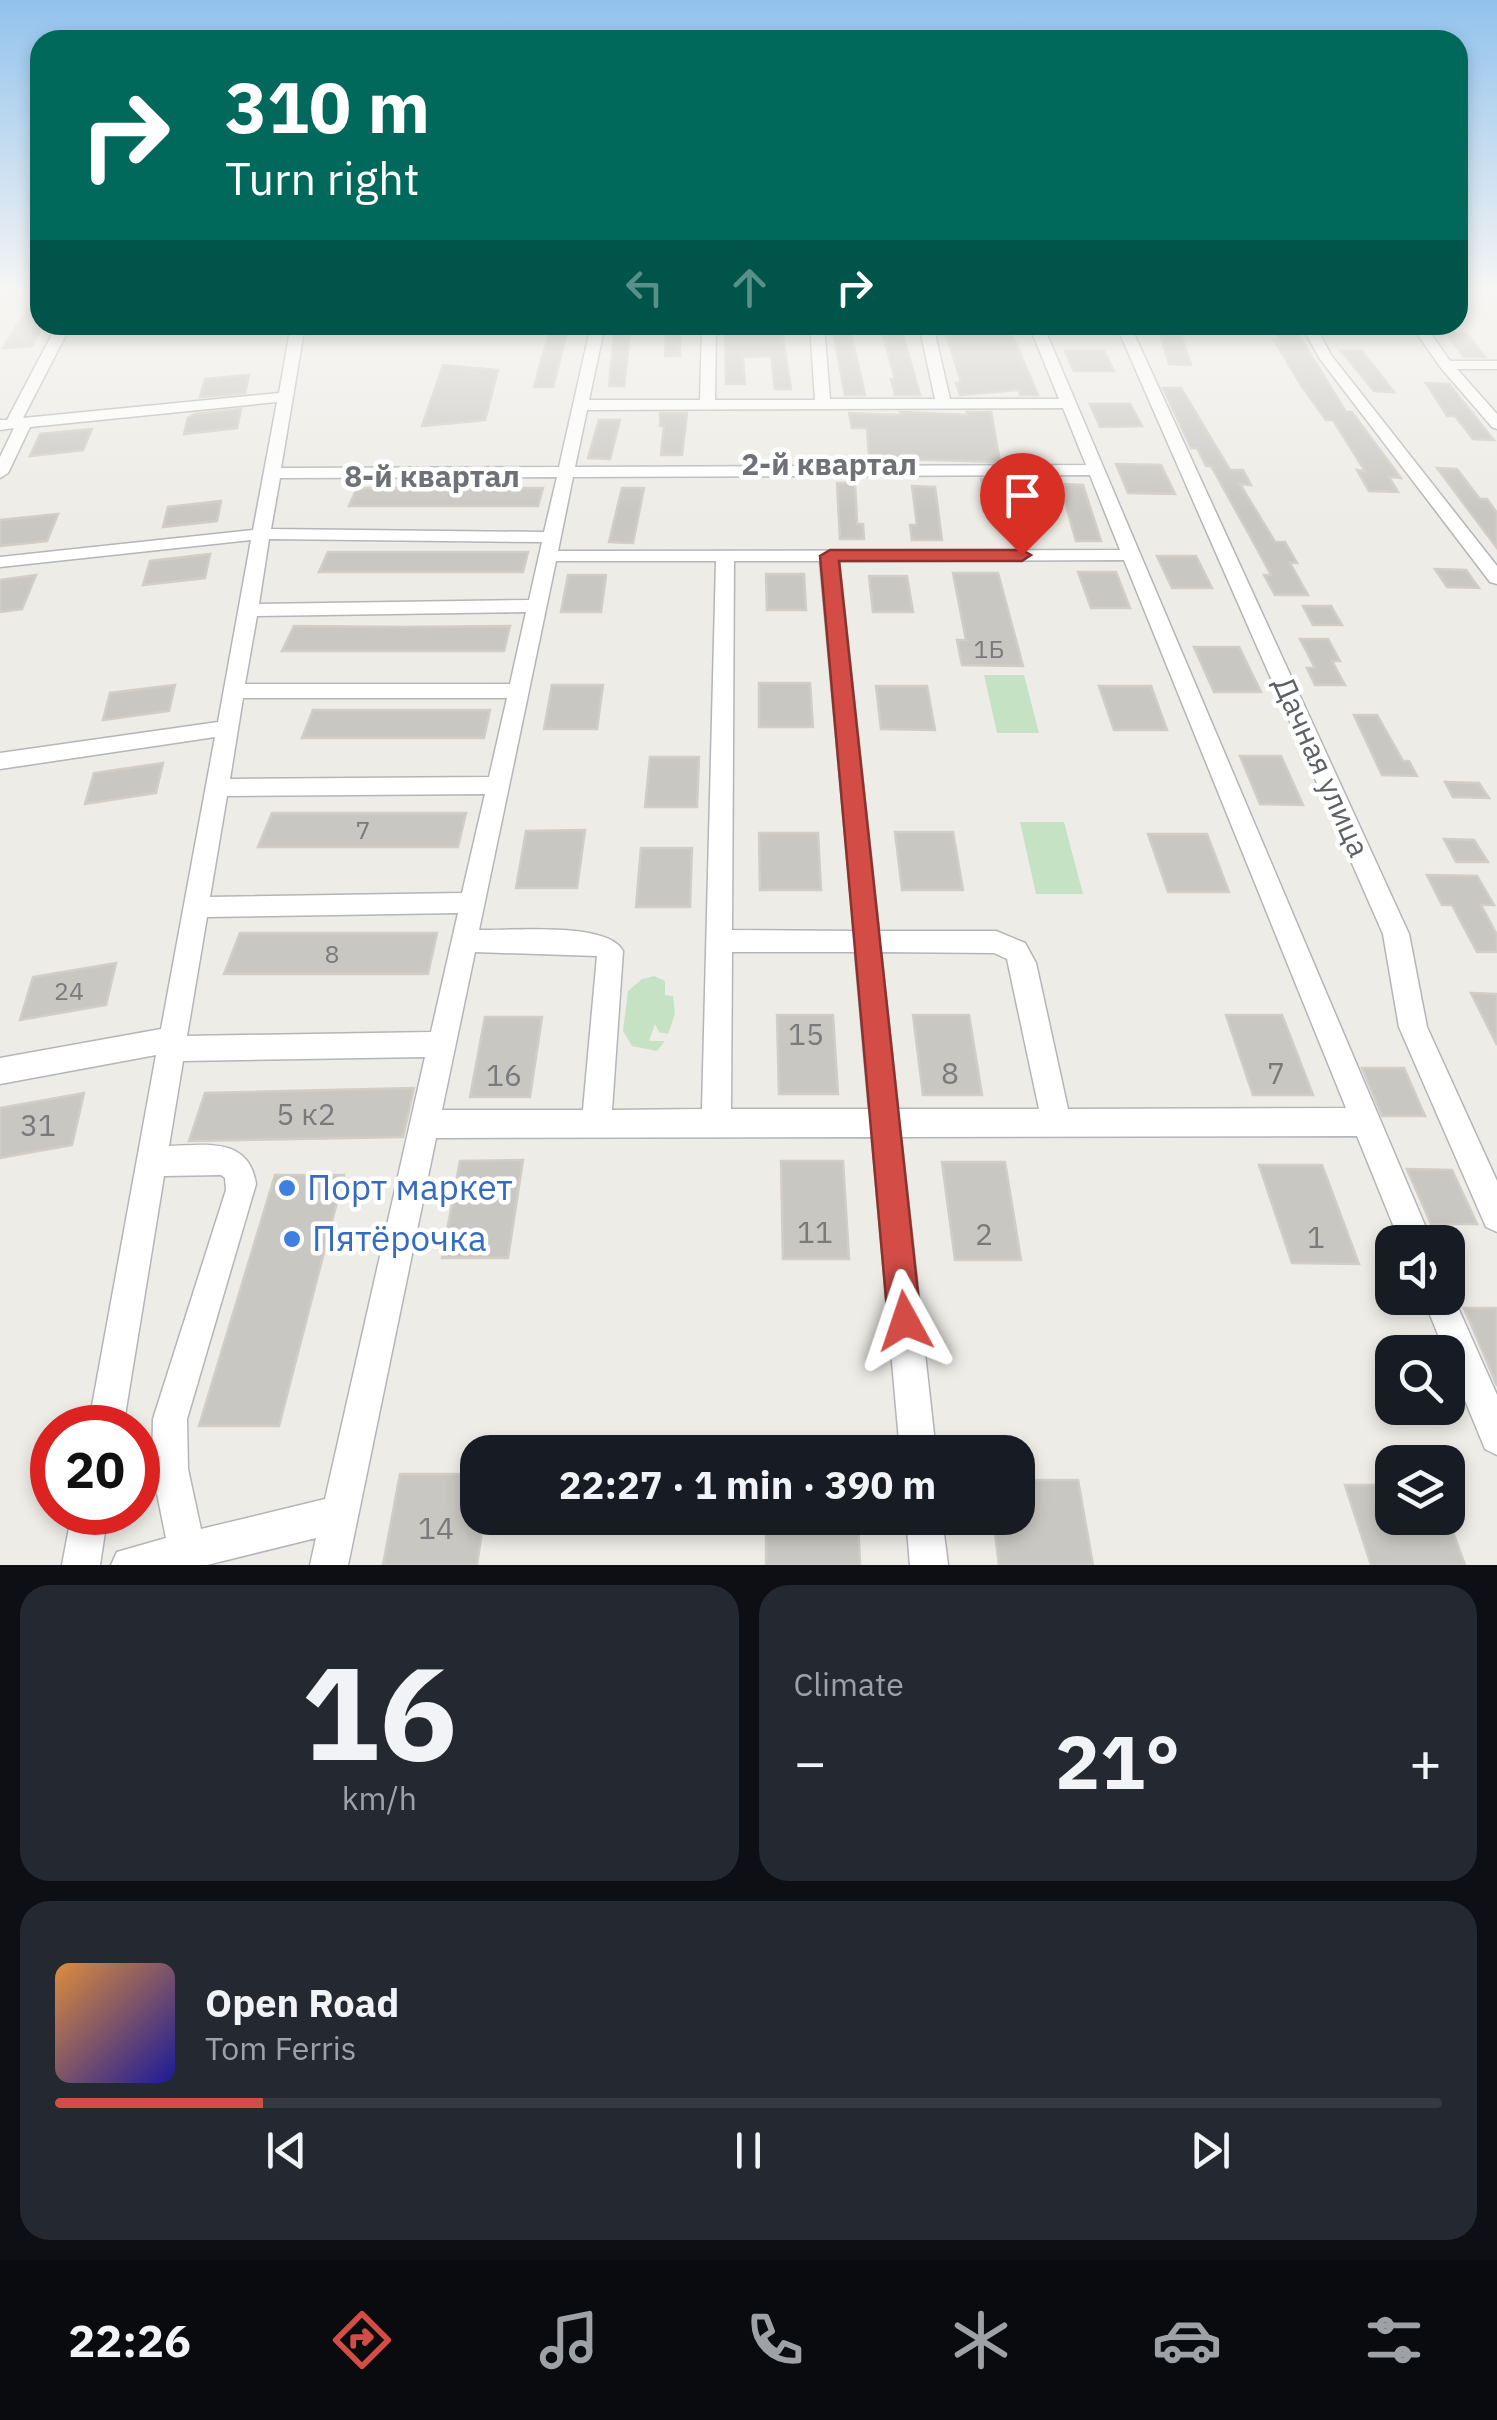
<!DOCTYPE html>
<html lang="en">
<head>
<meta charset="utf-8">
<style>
	:root { --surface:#171b24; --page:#242831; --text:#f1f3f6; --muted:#9ea1a6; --line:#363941; --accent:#d34d46 }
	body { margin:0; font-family:"IBM Plex Sans",sans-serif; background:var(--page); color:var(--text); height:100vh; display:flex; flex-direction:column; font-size:38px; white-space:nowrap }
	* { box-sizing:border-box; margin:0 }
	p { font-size:32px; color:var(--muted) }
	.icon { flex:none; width:55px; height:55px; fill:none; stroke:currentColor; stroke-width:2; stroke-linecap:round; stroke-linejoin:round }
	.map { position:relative; height:1565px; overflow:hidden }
	.drawer { display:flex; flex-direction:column; gap:20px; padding:20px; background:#0d0f14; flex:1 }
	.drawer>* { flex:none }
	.banner { position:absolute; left:30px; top:30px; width:1438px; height:305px; border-radius:30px; box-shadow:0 5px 15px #0003; background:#00695c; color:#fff; overflow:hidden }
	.tools { position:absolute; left:1375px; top:1225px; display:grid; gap:20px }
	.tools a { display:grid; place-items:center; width:90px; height:90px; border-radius:20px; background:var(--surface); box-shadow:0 5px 15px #0003; font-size:50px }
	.speed { position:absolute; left:30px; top:1405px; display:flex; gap:20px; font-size:50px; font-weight:700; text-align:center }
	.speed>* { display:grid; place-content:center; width:130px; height:130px; border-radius:50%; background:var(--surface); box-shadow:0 5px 15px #0003; line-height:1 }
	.speed .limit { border:15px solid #d22; background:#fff; color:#111 }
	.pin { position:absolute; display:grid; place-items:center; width:85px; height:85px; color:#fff; margin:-102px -42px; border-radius:50% 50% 50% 0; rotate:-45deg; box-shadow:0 0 10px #0007 }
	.pin .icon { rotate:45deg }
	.me { position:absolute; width:110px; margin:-55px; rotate:355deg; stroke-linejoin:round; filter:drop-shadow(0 0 8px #0008) }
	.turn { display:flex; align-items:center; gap:35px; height:210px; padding:0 30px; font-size:45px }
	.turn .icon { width:130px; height:130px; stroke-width:2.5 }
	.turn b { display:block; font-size:70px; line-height:85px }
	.lanes { display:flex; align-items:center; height:95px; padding:0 30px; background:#0003; justify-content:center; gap:50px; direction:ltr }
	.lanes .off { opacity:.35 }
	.big { font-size:75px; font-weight:700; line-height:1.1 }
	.drawer .card { flex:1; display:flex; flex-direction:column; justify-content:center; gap:15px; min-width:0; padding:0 35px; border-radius:30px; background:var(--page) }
	.drawer .dial { align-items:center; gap:0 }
	.dial b { font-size:130px; line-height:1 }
	.song { display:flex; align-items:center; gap:30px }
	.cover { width:120px; height:120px; border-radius:15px; background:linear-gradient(135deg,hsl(30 70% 55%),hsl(240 70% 35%)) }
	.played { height:10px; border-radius:5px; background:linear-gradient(90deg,var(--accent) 15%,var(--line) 15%) }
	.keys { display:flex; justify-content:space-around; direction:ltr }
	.heat { display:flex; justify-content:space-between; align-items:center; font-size:55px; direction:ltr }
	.drawer .tiles { flex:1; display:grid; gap:20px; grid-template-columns:1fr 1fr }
	.card:last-child { grid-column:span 2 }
	.trip { position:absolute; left:460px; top:1435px; width:575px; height:100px; border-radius:30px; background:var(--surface); box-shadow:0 5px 15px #0003; font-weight:700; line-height:100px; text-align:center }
	.tab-bar { display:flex; height:160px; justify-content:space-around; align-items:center; background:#090b0e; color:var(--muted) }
	.tab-bar .icon { width:70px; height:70px }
	.tab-bar .on { color:var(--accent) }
	.tab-bar b { font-size:45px; color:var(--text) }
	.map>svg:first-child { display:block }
	.green { fill:#c6e2c5 }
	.building { fill:#c9c7c2; stroke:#d2cdc5; stroke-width:2.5 }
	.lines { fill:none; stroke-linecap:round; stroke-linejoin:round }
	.minor-casing { stroke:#b3b5b9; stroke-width:3 }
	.minor { fill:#fff; fill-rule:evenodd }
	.route { fill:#d34d46; stroke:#89322e; stroke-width:2.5 }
	.shop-dot { fill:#3f7fe0; stroke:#fff; stroke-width:4 }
	.labels { text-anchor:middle; stroke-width:9; stroke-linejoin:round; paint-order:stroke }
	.number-label { font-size:25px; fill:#787a7c }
	.far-quarter-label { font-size:30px; font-weight:bold; fill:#6e7276; stroke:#fff }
	.street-label { font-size:30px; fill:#5d6064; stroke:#fff }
	.near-number-label { font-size:30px; fill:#787a7c }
	.near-shop-label { font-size:35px; fill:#366cbe; stroke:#fff; text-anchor:start }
</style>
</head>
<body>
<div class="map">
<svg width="1497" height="1565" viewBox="0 0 1497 1565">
	<rect width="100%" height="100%" fill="#eeece6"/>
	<path class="green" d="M984,675H1024L1039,733H997Z
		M1020,822H1064L1083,894H1036Z
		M654,976L665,981V995L673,996L675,1014L668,1034L659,1032L655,1024L649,1041H665L657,1051L632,1046L623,1031L628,991L642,979Z"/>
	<path class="building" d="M36,294H40V331L32,346L3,348Z
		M615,325H631L624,386H609Z
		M666,325H680V356H665Z
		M725,325H781L791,389H775L771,356L743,357L745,384H726Z
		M832,325H849L865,395H845Z
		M880,325H900L920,395H895L891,379H895Z
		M943,325H1008L1038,395H1020L1019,390L960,395L956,383H960V378Z
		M1274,328L1295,329L1346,412H1352L1401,478L1389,477L1398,492L1369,491L1357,470L1365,471L1333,420H1326L1301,385L1274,340H1280Z
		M550,329H568L553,387H534Z
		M1446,333L1467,334L1485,357H1464Z
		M1160,334L1181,335L1191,365L1169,364Z
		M1065,351H1104L1114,371H1074Z
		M1341,351H1362L1394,392L1374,391Z
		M443,365L498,370L485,420L422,426Z
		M249,375L245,393L200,397L205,379Z
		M1426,383L1449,384L1494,440L1473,439L1455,416H1447Z
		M1163,388H1181L1230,470H1243L1251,485L1240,484L1275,542H1285L1297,563H1290L1308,595H1275L1264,575H1271L1250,536L1211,466H1206L1197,448H1191Z
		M1090,404H1130L1142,426L1100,427Z
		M241,409L237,428L184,434L188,418L195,414Z
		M900,412L968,415L967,412H991L1000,462L869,458L867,428H852L849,413L901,415Z
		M660,413H687L682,455H661L664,426H660Z
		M599,420H620L610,459L588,458Z
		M92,429L83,450L30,456L40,434Z
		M1116,464L1161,465L1175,494L1128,493Z
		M1437,468L1457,469L1480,499H1487L1497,513V548Z
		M981,479H1004L1008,499L985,498Z
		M837,483H855L857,524H863L864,539H840Z
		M1060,484L1083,485L1101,541H1076Z
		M912,486L935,487L942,540H912L910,525H917Z
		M357,488H543L538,506H349Z
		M622,488H644L633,543L609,542Z
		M221,501L217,521L163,527L168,507Z
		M58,514L47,541L0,546V520Z
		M328,552H528L523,572H319Z
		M210,554L205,578L143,585L150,561Z
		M1157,556H1196L1212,588H1172Z
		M1435,569L1466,570L1479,588L1447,587Z
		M1078,572H1116L1130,608H1091Z
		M953,573H998L1023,666L962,665L957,640H966Z
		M766,574H804L806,610H767Z
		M36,575L22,609L0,612V580Z
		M568,575H606L601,612H561Z
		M869,576H907L913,612H873Z
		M1303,606H1331L1342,625H1313Z
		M294,626L402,627L510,626L504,651H282Z
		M1300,639H1328L1340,661H1332L1345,685H1315L1307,668H1315Z
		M1194,647H1239L1261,692H1214Z
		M759,683H810L813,727H759Z
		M175,685L169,711L103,720L110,693Z
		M552,685H603L597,729H544Z
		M876,686H927L935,730L881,729Z
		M1099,686H1151L1167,730H1114Z
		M313,710H490L484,738H302Z
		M1354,715H1377L1403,761H1409L1417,776L1382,775Z
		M1240,756H1281L1303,805L1260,804Z
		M650,757H699L697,807H645Z
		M163,763L156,793L85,804L94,773Z
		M1445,782L1479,783L1489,798L1453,797Z
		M272,813H466L458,847H258Z
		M585,830L577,888H516L526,831Z
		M895,832H953L963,890H902Z
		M759,833H818L821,890H760Z
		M1148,834H1207L1229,892H1168Z
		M1444,839L1474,840L1488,862H1456Z
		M641,848H692L690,907H636Z
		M1427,875L1477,876L1494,905H1481L1497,935V952H1477L1452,905H1442Z
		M240,933H437L428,974H224Z
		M116,963L106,1005L20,1020L33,977Z
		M1471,993L1497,994V1045Z
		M777,1015H833L838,1094H779Z
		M913,1015H969L982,1095H923Z
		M1226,1015H1282L1313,1095H1253Z
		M485,1017H542L530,1097H470Z
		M1362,1068H1404L1425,1116H1382Z
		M414,1088L403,1137L189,1141L205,1093Z
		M84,1093L72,1145L0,1158V1108Z
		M523,1160L508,1258H442L460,1161Z
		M781,1161H843L849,1259H783Z
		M942,1162H1005L1021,1260H955Z
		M1259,1165H1322L1359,1264L1292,1263Z
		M1407,1169L1452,1170L1477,1224H1431Z
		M275,1175H344L279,1426H199Z
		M1464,1308H1497V1386L1488,1364Z
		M400,1474H478V1518H484L477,1565H383Z
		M1018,1480H1078L1093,1565H999L993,1518H1018Z
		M1345,1485H1392V1518H1448L1465,1565H1371Z
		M766,1518H858L860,1565H766Z"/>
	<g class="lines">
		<defs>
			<path id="minor" d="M57,325H71L23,418L279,393L291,325H305L281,468L559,467L591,325H605L589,400H700L702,325H716L715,400H815L810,325H824L830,399H935L919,325H933L950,399H1059L1029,325H1043L1432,1242H1400L1357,1136L901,1137L936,1452H900L872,1137L436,1138L348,1565H310L316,1538L207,1565H111L117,1552L166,1538L152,1469L153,1419L226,1190L225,1178L221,1175L164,1176L123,1428H88L156,1055L0,1084V1058L161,1029L215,737L0,769V753L218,722L251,540L0,567V557L253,530L277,402L30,427L8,473L0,478V457L14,428L0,430V420H7ZM1063,408L1086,465L575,467L587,410ZM1090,475L1120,550L558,551L573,477ZM557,477L544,532L271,529L280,478ZM269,539L542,542L529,600L259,604ZM1124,560L1346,1108L1068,1109L1036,963L1025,943L996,931H879L839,561ZM556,561H716L702,1109L612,1110L623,951C608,921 511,931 479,930ZM734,561H820L854,931L732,930ZM526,612L510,684H245L257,616ZM243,698H507L489,777L230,779ZM485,794L462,893L210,897L227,796ZM458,913L431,1032L187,1036L207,917ZM475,952L597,956L583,1110H442ZM732,952H855L869,1109H731ZM881,952L994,953L1007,959L1039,1109H898ZM425,1057L325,1499L201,1529L188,1469L187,1419L256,1184C249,1137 206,1145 169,1146L183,1061Z
				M1116,325H1130L1409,934L1427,1027L1497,1181V1232L1486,1227L1399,1027L1383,934Z
				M1301,325H1315L1331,355L1497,566V584L1490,582L1320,359Z
				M1411,325H1425L1450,361H1497V369H1457L1497,414V429L1492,427L1441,368Z
				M1448,1285L1497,1395V1455L1485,1449L1423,1298H1448Z
				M72,1512H108L100,1565H62Z
				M906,1518H942L948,1565H910Z"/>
		</defs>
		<use href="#minor" class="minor-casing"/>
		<use href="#minor" class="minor"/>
	</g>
	<linearGradient id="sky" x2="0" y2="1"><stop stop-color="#91c2ed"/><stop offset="0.57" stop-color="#f7f6f4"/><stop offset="1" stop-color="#f7f6f4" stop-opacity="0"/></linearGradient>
	<rect width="1497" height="513" fill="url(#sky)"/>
	<path class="route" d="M830,550H1022L1031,555L1022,561H839L921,1321L917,1333L905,1337L893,1333L888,1321L820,556Z"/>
	<g class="shop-dot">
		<circle cx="287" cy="1188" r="10"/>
		<circle cx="292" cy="1239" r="10"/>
	</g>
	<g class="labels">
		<g class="number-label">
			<text x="989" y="658">1Б</text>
			<text x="363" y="839">7</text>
			<text x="332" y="963">8</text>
			<text x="69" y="1000">24</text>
		</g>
		<g class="far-quarter-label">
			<text x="829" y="475">2-й квартал</text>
			<text x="432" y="487">8-й квартал</text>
		</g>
		<g class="street-label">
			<text transform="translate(1321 767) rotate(66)" y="10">Дачная улица</text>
		</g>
		<g class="near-number-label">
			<text x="806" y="1045">15</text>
			<text x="950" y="1084">8</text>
			<text x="1276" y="1084">7</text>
			<text x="504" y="1086">16</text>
			<text x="306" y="1125">5 к2</text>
			<text x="38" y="1136">31</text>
			<text x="815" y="1243">11</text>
			<text x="984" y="1245">2</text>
			<text x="1316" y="1248">1</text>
			<text x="436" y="1539">14</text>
		</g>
		<g class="near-shop-label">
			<text x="307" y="1200">Порт маркет</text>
			<text x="312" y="1251">Пятёрочка</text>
		</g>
	</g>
</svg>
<div class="tools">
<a><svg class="icon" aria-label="sound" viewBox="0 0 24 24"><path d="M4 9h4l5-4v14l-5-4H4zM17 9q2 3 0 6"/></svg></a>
<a><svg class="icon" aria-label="search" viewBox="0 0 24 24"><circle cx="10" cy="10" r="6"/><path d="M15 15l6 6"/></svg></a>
<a><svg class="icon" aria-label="layers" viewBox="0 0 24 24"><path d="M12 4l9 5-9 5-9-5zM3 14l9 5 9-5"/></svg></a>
</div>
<div class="speed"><div class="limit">20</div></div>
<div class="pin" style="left:1022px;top:555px;background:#d93025"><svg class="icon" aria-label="arrive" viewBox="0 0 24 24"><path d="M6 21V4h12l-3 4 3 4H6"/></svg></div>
<svg class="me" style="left:905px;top:1321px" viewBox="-20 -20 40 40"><path d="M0-17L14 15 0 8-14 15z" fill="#d34d46" stroke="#fff" stroke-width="4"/></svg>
<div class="trip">22:27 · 1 min · 390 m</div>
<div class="banner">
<div class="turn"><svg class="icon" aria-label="right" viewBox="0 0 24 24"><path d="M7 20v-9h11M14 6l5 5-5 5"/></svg><div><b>310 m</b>Turn right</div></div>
<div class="lanes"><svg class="icon off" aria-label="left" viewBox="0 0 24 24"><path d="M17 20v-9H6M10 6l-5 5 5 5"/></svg><svg class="icon off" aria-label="ahead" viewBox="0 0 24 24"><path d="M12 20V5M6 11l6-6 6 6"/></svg><svg class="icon" aria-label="right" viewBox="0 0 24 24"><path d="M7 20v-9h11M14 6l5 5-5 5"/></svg></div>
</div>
</div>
<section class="drawer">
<div class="tiles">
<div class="card dial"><b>16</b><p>km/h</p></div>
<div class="card"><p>Climate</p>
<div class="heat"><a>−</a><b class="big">21°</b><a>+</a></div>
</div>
<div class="card">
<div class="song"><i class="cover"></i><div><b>Open Road</b><p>Tom Ferris</p></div></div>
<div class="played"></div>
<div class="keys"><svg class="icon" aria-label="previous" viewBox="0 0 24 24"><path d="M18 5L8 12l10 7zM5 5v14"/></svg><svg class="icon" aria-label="pause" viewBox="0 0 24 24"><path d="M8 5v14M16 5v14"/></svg><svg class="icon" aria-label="next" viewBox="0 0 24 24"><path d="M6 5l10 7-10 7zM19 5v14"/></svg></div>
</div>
</div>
</section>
<nav class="tab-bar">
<b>22:26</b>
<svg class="icon on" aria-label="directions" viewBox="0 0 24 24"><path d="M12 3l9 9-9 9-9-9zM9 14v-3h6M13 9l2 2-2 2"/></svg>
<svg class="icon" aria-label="music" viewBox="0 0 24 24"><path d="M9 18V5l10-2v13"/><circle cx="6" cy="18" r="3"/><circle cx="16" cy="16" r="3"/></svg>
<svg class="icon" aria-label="phone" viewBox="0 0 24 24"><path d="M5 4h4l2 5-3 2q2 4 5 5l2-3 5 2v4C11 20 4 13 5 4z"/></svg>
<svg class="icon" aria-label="climate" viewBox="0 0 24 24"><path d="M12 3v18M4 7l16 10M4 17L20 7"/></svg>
<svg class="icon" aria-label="car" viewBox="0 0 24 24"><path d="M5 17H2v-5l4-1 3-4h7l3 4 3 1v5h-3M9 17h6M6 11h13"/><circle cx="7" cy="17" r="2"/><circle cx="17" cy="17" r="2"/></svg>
<svg class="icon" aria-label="filters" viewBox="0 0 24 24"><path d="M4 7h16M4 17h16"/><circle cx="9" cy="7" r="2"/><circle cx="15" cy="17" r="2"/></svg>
</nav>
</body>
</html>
